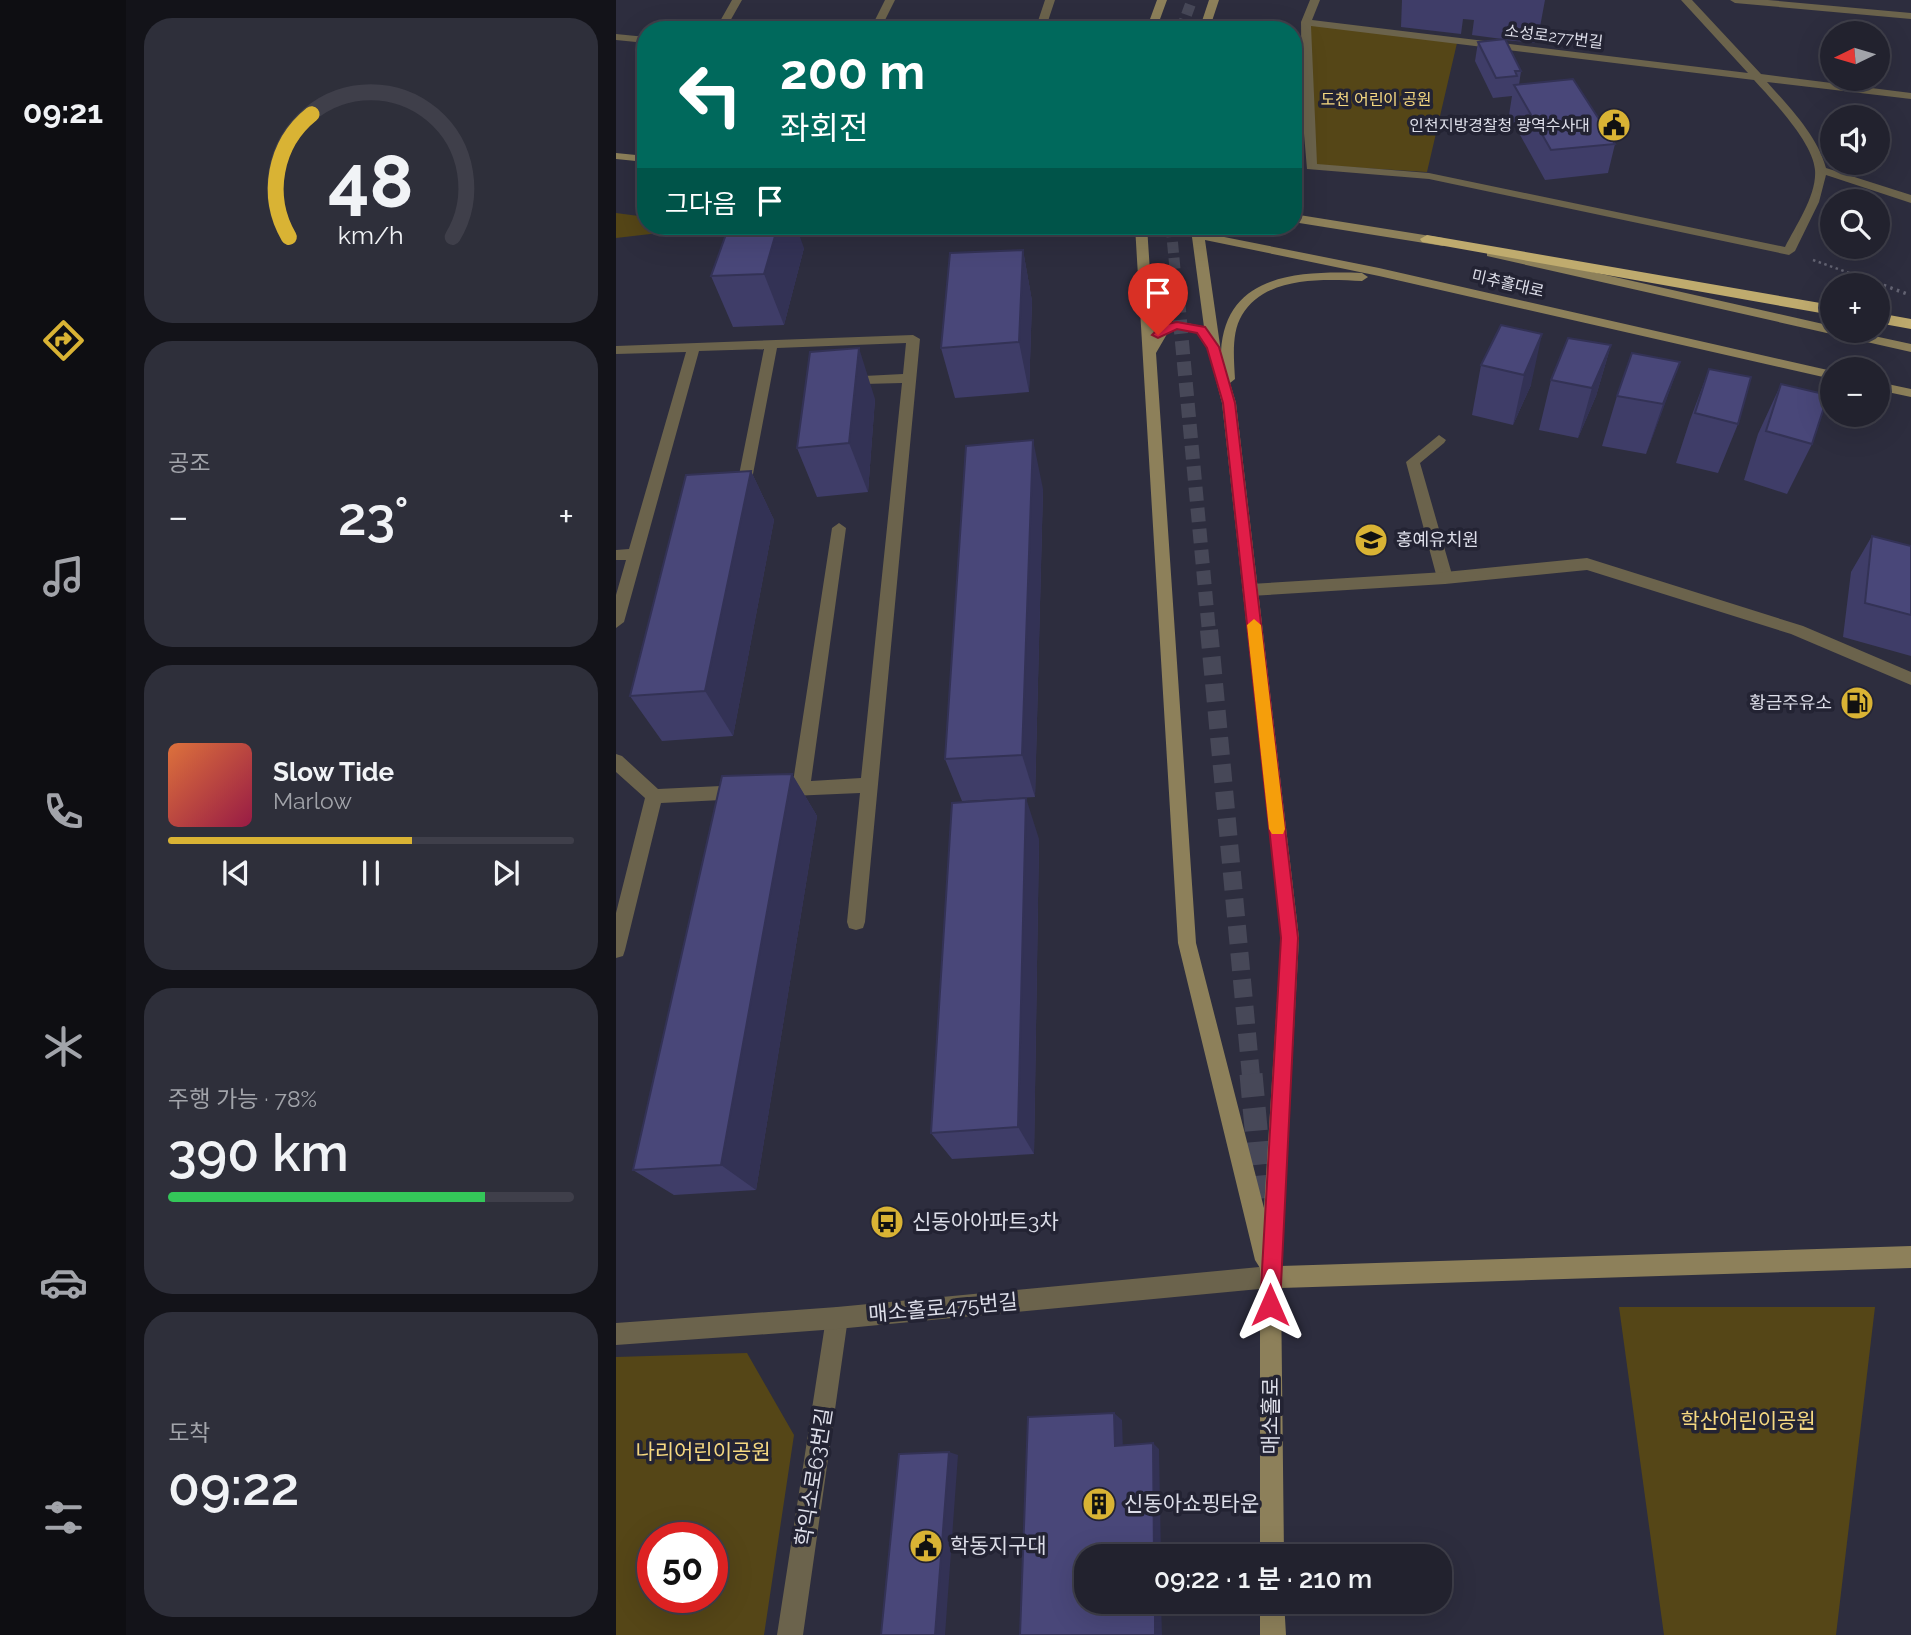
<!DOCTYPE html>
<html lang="ko">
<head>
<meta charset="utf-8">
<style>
	:root { --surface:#22222e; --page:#2e2f3a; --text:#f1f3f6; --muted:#a2a4aa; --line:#3f3f4a; --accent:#d9b334 }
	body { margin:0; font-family:Raleway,"Noto Sans KR",sans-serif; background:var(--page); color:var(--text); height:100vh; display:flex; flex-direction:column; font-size:26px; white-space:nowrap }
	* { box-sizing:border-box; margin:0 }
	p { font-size:23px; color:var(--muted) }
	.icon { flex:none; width:38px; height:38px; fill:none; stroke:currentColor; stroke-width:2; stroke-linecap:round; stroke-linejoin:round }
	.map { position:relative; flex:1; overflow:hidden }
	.details { display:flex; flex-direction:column; gap:18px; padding:18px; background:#131319; width:490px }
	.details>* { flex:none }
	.hud { position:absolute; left:21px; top:21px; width:665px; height:214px; border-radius:28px; box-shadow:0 7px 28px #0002,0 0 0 2px var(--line); background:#00695c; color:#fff; overflow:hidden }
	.needle { width:46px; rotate:265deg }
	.buttons { position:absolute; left:1204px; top:21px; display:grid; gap:14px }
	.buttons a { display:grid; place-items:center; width:70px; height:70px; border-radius:50%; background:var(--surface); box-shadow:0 7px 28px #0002,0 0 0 2px var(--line); font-size:35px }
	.speed { position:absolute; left:21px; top:1522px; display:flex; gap:14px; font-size:35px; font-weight:700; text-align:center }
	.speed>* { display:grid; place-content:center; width:91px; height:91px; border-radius:50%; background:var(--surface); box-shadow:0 7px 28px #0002,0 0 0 2px var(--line); line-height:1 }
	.speed .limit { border:10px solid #d22; background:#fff; color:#111 }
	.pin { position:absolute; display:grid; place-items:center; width:60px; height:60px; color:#fff; margin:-72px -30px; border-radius:50% 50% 50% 0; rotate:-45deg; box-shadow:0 0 7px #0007 }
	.pin .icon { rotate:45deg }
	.me { position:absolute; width:77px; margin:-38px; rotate:0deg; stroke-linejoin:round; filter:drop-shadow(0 0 5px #0008) }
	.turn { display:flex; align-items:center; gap:24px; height:147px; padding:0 28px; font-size:32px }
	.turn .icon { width:91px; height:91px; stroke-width:2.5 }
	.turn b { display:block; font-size:49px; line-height:60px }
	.then { display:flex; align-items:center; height:66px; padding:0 28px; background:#0003; gap:14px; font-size:26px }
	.big { font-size:52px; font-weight:600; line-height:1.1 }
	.details .tile { flex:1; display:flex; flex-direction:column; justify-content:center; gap:10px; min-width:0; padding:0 24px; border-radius:28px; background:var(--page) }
	.details .dial { align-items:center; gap:0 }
	.dial svg { height:182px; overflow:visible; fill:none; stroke:var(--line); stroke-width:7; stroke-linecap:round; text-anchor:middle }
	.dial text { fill:var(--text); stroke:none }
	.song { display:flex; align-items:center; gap:21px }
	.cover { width:84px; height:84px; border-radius:10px; background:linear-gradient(135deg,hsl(20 70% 55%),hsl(340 70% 35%)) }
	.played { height:7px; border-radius:4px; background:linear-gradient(90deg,var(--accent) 60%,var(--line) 60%) }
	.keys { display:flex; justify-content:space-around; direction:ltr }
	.heat { display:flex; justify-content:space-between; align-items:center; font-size:38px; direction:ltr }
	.charge { height:10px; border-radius:5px; background:linear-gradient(90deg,#34c759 78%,var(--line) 0) }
	.trip { position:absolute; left:458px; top:1544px; width:378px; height:70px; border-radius:28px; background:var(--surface); box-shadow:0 7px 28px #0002,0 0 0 2px var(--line); font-weight:600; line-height:70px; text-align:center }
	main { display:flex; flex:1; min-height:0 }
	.tabs { display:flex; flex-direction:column; width:126px; justify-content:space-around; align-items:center; background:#0e0e12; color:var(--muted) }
	.tabs .icon { width:49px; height:49px }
	.tabs .current { color:var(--accent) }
	.tabs b { font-size:32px; color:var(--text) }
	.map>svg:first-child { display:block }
	.green { fill:#554617; fill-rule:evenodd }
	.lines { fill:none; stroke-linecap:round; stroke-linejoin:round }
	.secondary-tunnel-far3 { stroke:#474858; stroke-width:11; stroke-dasharray:11 5; stroke-linecap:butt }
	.secondary-tunnel-far2 { stroke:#474858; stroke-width:14; stroke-dasharray:14 7; stroke-linecap:butt }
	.secondary-tunnel-far1 { stroke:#474858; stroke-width:18; stroke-dasharray:18 9; stroke-linecap:butt }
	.secondary-tunnel { stroke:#474858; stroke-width:23; stroke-dasharray:23 11; stroke-linecap:butt }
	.path-far1 { stroke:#646473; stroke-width:2.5; stroke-dasharray:2.5 3.5; stroke-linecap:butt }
	.path { stroke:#646473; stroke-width:3.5; stroke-dasharray:2.5 4.5; stroke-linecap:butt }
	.lane { fill:#6b634c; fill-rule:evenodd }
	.street { fill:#6b634c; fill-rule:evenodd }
	.secondary { fill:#8d805a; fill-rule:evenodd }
	.highway { fill:#bfab6e; fill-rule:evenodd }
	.wall { fill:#3f3d68 }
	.shaded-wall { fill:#333255 }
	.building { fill:#494779; stroke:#333255; stroke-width:2 }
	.route { fill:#e11d48; stroke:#92132f; stroke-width:2 }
	.slow { fill:#f59e0b }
	.labels { text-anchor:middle; stroke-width:7; stroke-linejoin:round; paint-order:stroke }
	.far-street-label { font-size:16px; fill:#dddee9; stroke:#232333 }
	.far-park-label { font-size:16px; fill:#f5d881; stroke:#232333 }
	.far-poi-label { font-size:16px; fill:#dddee9; stroke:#232333; text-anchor:end }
	.poi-label { font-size:18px; fill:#dddee9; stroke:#232333; text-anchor:start }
	.near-poi-label { font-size:21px; fill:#dddee9; stroke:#232333; text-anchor:start }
	.near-street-label { font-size:21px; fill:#dddee9; stroke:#232333 }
	.near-park-label { font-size:21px; fill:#f5d881; stroke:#232333 }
</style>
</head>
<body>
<main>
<nav class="tabs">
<b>09:21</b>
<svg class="icon current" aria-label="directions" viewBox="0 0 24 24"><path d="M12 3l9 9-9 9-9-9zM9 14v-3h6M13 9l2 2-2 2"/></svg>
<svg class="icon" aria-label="music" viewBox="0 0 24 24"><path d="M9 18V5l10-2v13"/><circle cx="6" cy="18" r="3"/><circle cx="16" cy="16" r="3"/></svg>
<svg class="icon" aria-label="phone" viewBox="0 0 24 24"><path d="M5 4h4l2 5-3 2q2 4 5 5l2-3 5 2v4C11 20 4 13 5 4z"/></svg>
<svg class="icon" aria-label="climate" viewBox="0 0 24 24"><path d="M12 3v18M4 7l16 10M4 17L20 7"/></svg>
<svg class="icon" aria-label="car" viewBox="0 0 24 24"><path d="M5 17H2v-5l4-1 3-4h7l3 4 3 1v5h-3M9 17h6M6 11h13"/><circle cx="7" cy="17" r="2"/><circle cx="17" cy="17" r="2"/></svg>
<svg class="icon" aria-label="filters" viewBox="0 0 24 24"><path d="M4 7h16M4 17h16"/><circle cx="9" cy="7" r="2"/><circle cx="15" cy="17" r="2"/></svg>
</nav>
<section class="details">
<div class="tile dial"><svg viewBox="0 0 100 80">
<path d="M14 69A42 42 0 1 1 86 69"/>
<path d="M14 69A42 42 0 0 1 24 15" stroke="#d9b334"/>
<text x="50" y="56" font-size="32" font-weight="700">48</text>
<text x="50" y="72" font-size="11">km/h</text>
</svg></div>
<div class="tile"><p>공조</p>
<div class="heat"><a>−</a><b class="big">23°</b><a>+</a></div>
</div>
<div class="tile">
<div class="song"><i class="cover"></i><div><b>Slow Tide</b><p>Marlow</p></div></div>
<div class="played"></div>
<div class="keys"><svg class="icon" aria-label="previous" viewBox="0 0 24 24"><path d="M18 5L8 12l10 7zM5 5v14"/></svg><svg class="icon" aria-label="pause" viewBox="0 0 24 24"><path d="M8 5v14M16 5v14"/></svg><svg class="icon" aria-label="next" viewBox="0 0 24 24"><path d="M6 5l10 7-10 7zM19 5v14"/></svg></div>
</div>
<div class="tile"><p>주행 가능 · 78%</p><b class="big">390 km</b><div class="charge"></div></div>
<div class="tile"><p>도착</p><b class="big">09:22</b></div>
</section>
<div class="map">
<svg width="1295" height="1635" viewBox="0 0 1295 1635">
	<rect width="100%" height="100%" fill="#2d2d3e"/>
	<path class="green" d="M691,23L841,43L811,172L699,165Z
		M0,213L30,217V226H103L0,238Z
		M1003,1307H1259L1220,1635H1048Z
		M131,1353L178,1435L148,1635H0V1357ZM37,1538H96V1598H37Z"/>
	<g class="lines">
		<path class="secondary-tunnel-far3" d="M565,30L576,0
			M555,226L560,280"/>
		<path class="secondary-tunnel-far2" d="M560,278L593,632"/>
		<path class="secondary-tunnel-far1" d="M593,630L635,1076"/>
		<path class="secondary-tunnel" d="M635,1074L649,1226"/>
		<path class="path-far1" d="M1197,260L1253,280"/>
		<path class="path" d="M1248,278L1294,295"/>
		<path class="lane" d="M297,335L304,339L249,922L247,928L240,930L233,928L231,922L244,793L175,796L169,794L166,789L169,784L177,782L216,528L223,523L230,528L195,781L245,778L286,383L248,384L241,380L248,376L287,374L290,343L161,348L133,495L126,500L119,495L148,349L83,351L8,622L0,628V595L10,560H0V550L13,549L70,352L0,354V346Z
			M823,435L830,440L828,443L804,463L837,578L829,584L821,578L790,462Z
			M0,754L6,756L42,789L126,785L132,787L135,792L132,797L126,799L45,803L9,950L7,956L0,958V913L29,798L0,772Z
			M221,1307L229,1310L232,1318L187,1635H161L210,1318L213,1310Z"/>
		<path class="street" d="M116,0H126L109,30H99Z
			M269,0H279L264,30H254Z
			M429,0H439L429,30H419Z
			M694,0H704L696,20L1132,73L1065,0H1076L1145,74L1295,93V99L1151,82C1173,107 1201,135 1210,168L1295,195V203L1210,175L1203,202L1179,251L1173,255L813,179L691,169L686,110L685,22ZM695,26L1138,80C1157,101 1197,142 1199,170C1201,195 1180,225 1169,247L813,173L701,164Z
			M1114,0H1152L1295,13V19L1119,3Z
			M0,34L30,37V43L0,40Z
			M971,558L1187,626L1295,672V685L1175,634L971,570L829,584L634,596L626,590L634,584L829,572Z
			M654,1266L662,1269L665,1277L662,1285L654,1288L221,1329L0,1345V1323L221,1307Z"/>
		<path class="secondary" d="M541,0H551L540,30H530Z
			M593,0H603L593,30H583Z
			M0,153L30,156V162L0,159Z
			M677,214L827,238L833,242L827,246L677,222Z
			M519,226H531L538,333C549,316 572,323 588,327L576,237L553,226L575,228V226H587L588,233L763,268L1216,371V379L763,276L589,240L605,352C609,273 684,271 746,273L752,277L746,281C707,279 649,276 626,315C615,333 618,359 619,379L614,383L620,403L683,938L665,1266L1295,1246V1268L665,1288L668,1556H644V1268L639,1260L562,943ZM562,329L581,333L591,347L606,403L665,938L648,1208L580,943L540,353L551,334Z
			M875,249L1216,326V331H1235L1295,344V352L871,256V250Z
			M1262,382L1295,389V397L1262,390Z
			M644,1601H668L670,1635H644Z"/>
		<path class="highway" d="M811,235L1216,305V315L806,242L804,239Z
			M1262,313L1295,319V329L1262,323Z"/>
	</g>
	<path class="wall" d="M786,0H929L924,27H922L919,43L889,40L905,71L903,85L999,144L992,173L929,180L893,115L896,96L877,98L859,61L862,42L886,39L856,35L858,20L847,19L845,34L785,27Z
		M188,248L168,325L117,327L95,276Z
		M407,250L416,301L413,392L339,398L325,348Z
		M885,325L915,385L897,425L856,415L865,365Z
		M995,345L980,396L962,438L923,430L935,380Z
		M1064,362L1030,454L986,446L1001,396Z
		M1093,369L1122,424L1102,473L1060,463L1074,420Z
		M1165,384L1196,444L1171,494L1128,480L1142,434Z
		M259,399L252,492L201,497L181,448Z
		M135,471L158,520L117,736L46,741L14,696Z
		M427,489L419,797L346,801L329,759Z
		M1256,536L1295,546V656L1227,637L1235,572Z
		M176,774L201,816L140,1190L58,1195L17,1170Z
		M423,839L418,1154L336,1159L315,1133Z"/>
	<path class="shaded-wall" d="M162,226H180L188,248L168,325L148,274Z
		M407,250L416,301L413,392L403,342Z
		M926,334L915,385L897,425L908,375Z
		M995,345L980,396L962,438L976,388Z
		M243,348L259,399L252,492L233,443Z
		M1064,362L1046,412L1030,454L1047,404Z
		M417,440L427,489L419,797L406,755Z
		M135,471L158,520L117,736L89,691Z
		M176,774L201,816L140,1190L105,1165Z
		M410,798L423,839L418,1154L402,1127Z
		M498,1413L506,1420L507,1452L499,1446Z
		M537,1443L543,1449L545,1556H538Z
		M333,1452L342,1455L329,1635H319Z
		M539,1601H545L546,1635H539Z"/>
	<path class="building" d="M889,39L905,71H899L901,76L880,78L862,42Z
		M957,79L999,144L935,150L898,85Z
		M113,226H162L148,274L95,276Z
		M407,250L403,342L325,348L334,253Z
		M885,325L926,334L908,375L865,365Z
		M952,338L995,345L976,388L935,380Z
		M243,348L233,443L181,448L194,352Z
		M1016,353L1064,362L1047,404L1001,396Z
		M1093,369L1135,377L1122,424L1079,413Z
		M1165,384L1212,395L1196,444L1150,431Z
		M417,440L406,755L329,759L350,446Z
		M135,471L89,691L14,696L70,475Z
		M1256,536L1295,546V615L1249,603Z
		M176,774L105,1165L17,1170L106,776Z
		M410,798L402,1127L315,1133L336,803Z
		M498,1413L499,1446L537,1443L538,1556H471V1601H539V1635H404L412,1417Z
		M333,1452L319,1635H265L283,1454Z"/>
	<path class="route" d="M561,322L589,327L603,347L619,403L682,938L664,1305L661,1312L654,1315L647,1312L644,1305L665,938L607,403L591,348L581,333L561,329L542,338L536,335L546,325Z"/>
	<path class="slow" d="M638,619L645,625L669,829L667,834H656L653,829L631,625Z"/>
	<defs>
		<symbol id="civic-disc" viewBox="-11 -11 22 22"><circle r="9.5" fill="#d9b334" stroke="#232333"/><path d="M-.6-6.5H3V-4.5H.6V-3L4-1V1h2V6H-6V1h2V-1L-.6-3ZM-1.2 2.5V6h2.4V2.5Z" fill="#111"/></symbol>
		<symbol id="school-disc" viewBox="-11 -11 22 22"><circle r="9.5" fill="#d9b334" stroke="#232333"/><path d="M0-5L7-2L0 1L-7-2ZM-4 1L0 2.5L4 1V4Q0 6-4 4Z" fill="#111"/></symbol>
		<symbol id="fuel-disc" viewBox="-11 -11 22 22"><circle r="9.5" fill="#d9b334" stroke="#232333"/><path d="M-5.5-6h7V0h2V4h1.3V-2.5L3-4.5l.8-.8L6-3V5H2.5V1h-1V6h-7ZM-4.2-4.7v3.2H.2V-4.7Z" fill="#111"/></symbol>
		<symbol id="bus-disc" viewBox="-11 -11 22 22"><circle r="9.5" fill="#d9b334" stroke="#232333"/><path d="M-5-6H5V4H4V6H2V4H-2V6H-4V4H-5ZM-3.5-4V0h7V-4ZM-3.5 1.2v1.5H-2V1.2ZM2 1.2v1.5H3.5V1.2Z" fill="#111"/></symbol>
		<symbol id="building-disc" viewBox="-11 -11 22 22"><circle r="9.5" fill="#d9b334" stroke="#232333"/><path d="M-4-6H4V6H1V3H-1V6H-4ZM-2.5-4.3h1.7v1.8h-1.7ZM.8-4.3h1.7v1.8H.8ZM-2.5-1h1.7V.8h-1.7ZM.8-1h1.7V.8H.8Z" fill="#111"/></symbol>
	</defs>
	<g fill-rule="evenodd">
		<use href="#civic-disc" x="979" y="106" width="38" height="38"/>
		<use href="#school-disc" x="736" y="521" width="38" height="38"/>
		<use href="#fuel-disc" x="1222" y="684" width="38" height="38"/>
		<use href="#bus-disc" x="252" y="1203" width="38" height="38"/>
		<use href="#building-disc" x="464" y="1485" width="38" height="38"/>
		<use href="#civic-disc" x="291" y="1527" width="38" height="38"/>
	</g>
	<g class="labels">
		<g class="far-street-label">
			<text transform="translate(938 36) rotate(7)" y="6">소성로277번길</text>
			<text transform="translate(892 283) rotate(13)" y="6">미추홀대로</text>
		</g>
		<g class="far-park-label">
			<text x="760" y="105">도천 어린이 공원</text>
		</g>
		<g class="far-poi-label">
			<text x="974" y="131">인천지방경찰청 광역수사대</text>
		</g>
		<g class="poi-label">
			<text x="780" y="546">홍예유치원</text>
			<text x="1216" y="709" text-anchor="end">황금주유소</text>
		</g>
		<g class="near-poi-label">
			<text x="296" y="1229">신동아아파트3차</text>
			<text x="508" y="1511">신동아쇼핑타운</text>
			<text x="334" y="1553">학동지구대</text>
		</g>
		<g class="near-street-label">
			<text transform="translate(327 1308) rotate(-5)" y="7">매소홀로475번길</text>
			<text transform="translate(655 1416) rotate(-90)" y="7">매소홀로</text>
			<text transform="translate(198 1477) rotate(-81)" y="7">학익소로63번길</text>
		</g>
		<g class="near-park-label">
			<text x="1132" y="1428">학산어린이공원</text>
			<text x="87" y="1459">나리어린이공원</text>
		</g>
	</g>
</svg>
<div class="buttons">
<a><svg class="needle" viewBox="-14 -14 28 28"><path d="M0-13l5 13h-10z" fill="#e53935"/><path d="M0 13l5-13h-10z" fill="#a2a4aa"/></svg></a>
<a><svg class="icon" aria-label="sound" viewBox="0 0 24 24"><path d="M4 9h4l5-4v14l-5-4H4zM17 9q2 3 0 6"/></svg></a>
<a><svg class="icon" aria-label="search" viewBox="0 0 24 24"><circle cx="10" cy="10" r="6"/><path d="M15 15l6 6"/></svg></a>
<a>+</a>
<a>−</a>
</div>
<div class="speed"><div class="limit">50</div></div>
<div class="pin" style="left:542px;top:335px;background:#d93025"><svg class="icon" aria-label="arrive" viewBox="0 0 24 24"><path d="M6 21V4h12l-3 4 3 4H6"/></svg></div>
<svg class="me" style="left:654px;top:1305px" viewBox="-20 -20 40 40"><path d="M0-17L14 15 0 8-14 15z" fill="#e11d48" stroke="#fff" stroke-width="4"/></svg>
<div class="trip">09:22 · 1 분 · 210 m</div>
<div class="hud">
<div class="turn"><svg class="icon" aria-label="left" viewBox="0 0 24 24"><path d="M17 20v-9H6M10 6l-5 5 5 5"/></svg><div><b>200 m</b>좌회전</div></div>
<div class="then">그다음<svg class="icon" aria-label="arrive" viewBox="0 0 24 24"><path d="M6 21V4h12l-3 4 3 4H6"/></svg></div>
</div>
</div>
</main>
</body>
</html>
